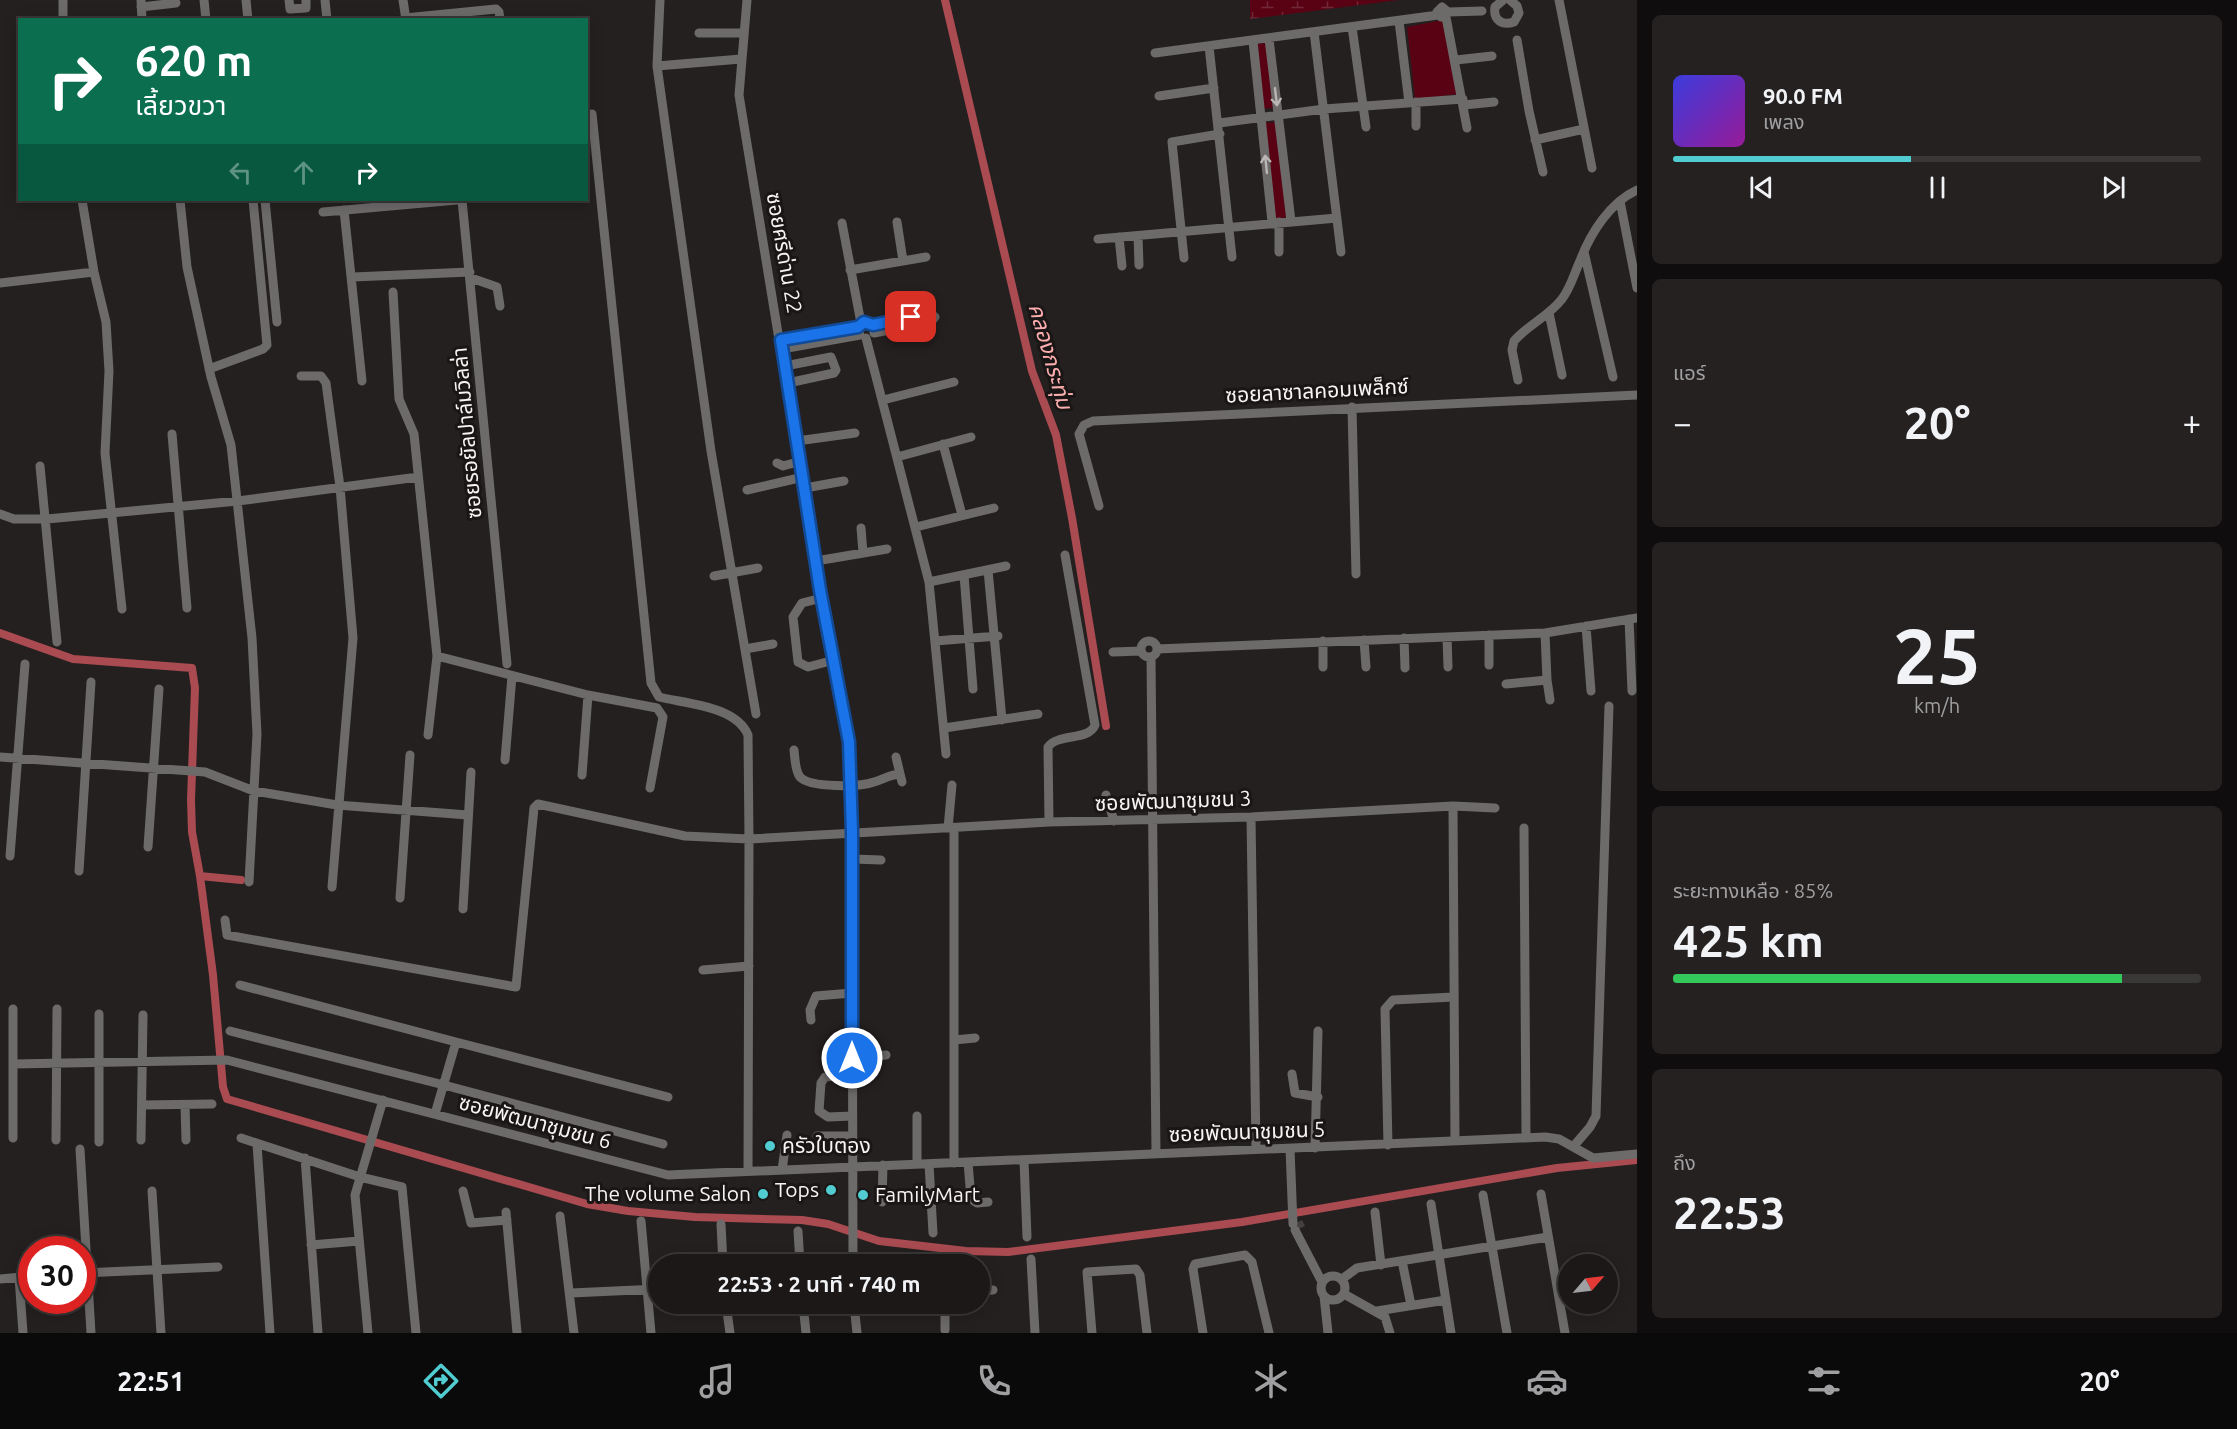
<!DOCTYPE html>
<html lang="th">
<head>
<meta charset="utf-8">
<style>
	:root { --surface:#1c1818; --page:#252121; --text:#f1f3f6; --muted:#a0a0a2; --line:#3a3737; --accent:#51ccd1 }
	body { margin:0; font-family:Ubuntu,"Noto Sans Thai",sans-serif; background:var(--page); color:var(--text); height:100vh; display:flex; flex-direction:column; font-size:22px; white-space:nowrap }
	* { box-sizing:border-box; margin:0 }
	p { font-size:20px; color:var(--muted) }
	.icon { flex:none; width:33px; height:33px; fill:none; stroke:currentColor; stroke-width:2; stroke-linecap:round; stroke-linejoin:round }
	.map { position:relative; flex:1; overflow:hidden }
	.panel { display:flex; flex-direction:column; gap:15px; padding:15px; background:#0f0d0d; width:600px }
	.panel>* { flex:none }
	.top-card { position:absolute; left:18px; top:18px; width:570px; height:183px; border-radius:0px; box-shadow:0 3px 15px #0003,0 0 0 2px var(--line); background:#0b6e4f; color:#fff; overflow:hidden }
	.needle { width:39px; rotate:62deg }
	.fabs { position:absolute; left:1558px; top:1254px; display:grid; gap:12px }
	.fabs a { display:grid; place-items:center; width:60px; height:60px; border-radius:50%; background:var(--surface); box-shadow:0 3px 15px #0003,0 0 0 2px var(--line); font-size:30px }
	.speed { position:absolute; left:18px; top:1236px; display:flex; gap:12px; font-size:30px; font-weight:700; text-align:center }
	.speed>* { display:grid; place-content:center; width:78px; height:78px; border-radius:50%; background:var(--surface); box-shadow:0 3px 15px #0003,0 0 0 2px var(--line); line-height:1 }
	.speed .limit { border:9px solid #d22; background:#fff; color:#111 }
	.pin { position:absolute; display:grid; place-items:center; width:51px; height:51px; color:#fff; margin:-26px; border-radius:12px; box-shadow:0 3px 9px #0006 }
	.me { position:absolute; width:66px; margin:-33px; rotate:0deg; stroke-linejoin:round; filter:drop-shadow(0 0 4px #0008) }
	.turn { display:flex; align-items:center; gap:21px; height:126px; padding:0 18px; font-size:27px }
	.turn .icon { width:78px; height:78px; stroke-width:2.5 }
	.turn b { display:block; font-size:42px; line-height:51px }
	.lanes { display:flex; align-items:center; height:57px; padding:0 18px; background:#0003; justify-content:center; gap:30px; direction:ltr }
	.lanes .off { opacity:.35 }
	.big { font-size:45px; font-weight:600; line-height:1.1 }
	.panel .card { flex:1; display:flex; flex-direction:column; justify-content:center; gap:9px; min-width:0; padding:0 21px; border-radius:9px; background:var(--page) }
	.panel .dial { align-items:center; gap:0 }
	.dial b { font-size:78px; line-height:1 }
	.song { display:flex; align-items:center; gap:18px }
	.cover { width:72px; height:72px; border-radius:9px; background:linear-gradient(135deg,hsl(240 70% 55%),hsl(300 70% 35%)) }
	.played { height:6px; border-radius:3px; background:linear-gradient(90deg,var(--accent) 45%,var(--line) 45%) }
	.keys { display:flex; justify-content:space-around; direction:ltr }
	.heat { display:flex; justify-content:space-between; align-items:center; font-size:33px; direction:ltr }
	.charge { height:9px; border-radius:4px; background:linear-gradient(90deg,#34c759 85%,var(--line) 0) }
	.trip { position:absolute; left:648px; top:1254px; width:342px; height:60px; border-radius:30px; background:var(--surface); box-shadow:0 3px 15px #0003,0 0 0 2px var(--line); font-weight:600; line-height:60px; text-align:center }
	.dock { display:flex; height:96px; justify-content:space-around; align-items:center; background:#0b0a0a; color:var(--muted) }
	.dock .icon { width:42px; height:42px }
	.dock .on { color:var(--accent) }
	.dock b { font-size:27px; color:var(--text) }
	main { display:flex; flex:1; min-height:0 }
	.map>svg:first-child { display:block }
	.wetland { fill:url(#wetland-marsh) }
	.garden { fill:#580214 }
	.lines { fill:none; stroke-linecap:round; stroke-linejoin:round }
	.canal { stroke:#a94b51; stroke-width:8 }
	.street-tunnel { stroke:#444040; stroke-width:9; stroke-dasharray:9 4.5; stroke-linecap:butt }
	.street { stroke:#6d6a6a; stroke-width:9 }
	.oneway { stroke:#b9b6b5 }
	.route-casing { stroke:#114b97; stroke-width:15 }
	.route { stroke:#1a73e8; stroke-width:10 }
	.poi-dot { fill:#51ccd1; stroke:#1b1616; stroke-width:2 }
	.labels { text-anchor:middle; stroke-width:6; stroke-linejoin:round; paint-order:stroke }
	.street-label { font-size:21px; fill:#f7f4f3; stroke:#1b1616 }
	.poi-label { font-size:21px; fill:#f7f4f3; stroke:#1b1616; text-anchor:start }
	.water-label { font-size:22px; font-style:italic; fill:#fdafaf; stroke:#1b1616 }
</style>
</head>
<body>
<main>
<div class="map">
<svg width="1637" height="1333" viewBox="0 0 1637 1333">
	<defs>
		<pattern id="wetland-marsh" width="20" height="14" patternUnits="userSpaceOnUse" patternTransform="scale(1.5)"><rect width="20" height="14" fill="#580214"/><path d="M1 5h8M5 5V1M11 12h8M15 12V8" fill="none" stroke="#712837"/></pattern>
	</defs>
	<rect width="100%" height="100%" fill="#252020"/>
	<path class="wetland" d="M1250,0H1399L1250,19Z"/>
	<path class="garden" d="M1442,20L1458,94L1415,99L1407,27Z
		M1266,43L1273,108L1263,109L1256,44Z
		M1276,122L1288,217L1275,219L1263,123Z"/>
	<g class="lines">
		<path class="canal" d="M945,0L1032,371L1056,435L1072,518L1106,726
			M0,633L73,659L192,668L195,688L191,800L192,832L200,876L241,880
			M200,876L213,975L223,1087L227,1099L587,1204L628,1211L695,1217L802,1220L828,1224L879,1241L966,1251L1008,1252L1242,1222L1557,1168L1637,1160"/>
		<path class="street-tunnel" d="M1298,1222L1301,1228"/>
		<path class="street" d="M63,0V20
			M141,0L142,20
			M204,0L206,20
			M246,0L248,20
			M289,0L290,9L306,8V0
			M325,0L327,20
			M403,0L406,20
			M660,0L657,66L711,451L756,714
			M747,0L739,95L820,590L849,742L852,832L853,1264
			M1503,0L1495,7C1493,20 1502,26 1514,22L1519,13L1517,6L1510,0
			M1559,0L1592,168
			M141,7L176,3
			M1441,17L1437,12L1442,7L1448,12L1482,11
			M1446,17L1467,128
			M405,18L496,9L499,12L500,20
			M1399,21L1409,103
			M1352,27L1366,127
			M1314,32L1341,252
			M699,33H744
			M1269,39L1291,221
			M1517,40L1529,111L1543,172
			M1253,41L1272,222
			M1209,46L1232,257
			M1155,53L1438,15
			M1456,60L1492,56
			M657,66L741,59
			M1159,96L1214,88
			M1464,105L1494,102
			M592,114L651,683L659,697C687,704 736,706 748,735L749,839L1049,822L1251,817L1453,806L1495,808
			M1219,123L1324,109L1463,99
			M1416,126V102
			M1535,140L1584,129
			M82,200L94,272L106,322L109,371L105,453L122,609
			M180,200L187,267L211,377L231,445L252,638L257,734L249,882
			M265,200L277,322
			M462,200L507,664
			M1620,201L1637,288
			M344,210L362,381
			M323,212L457,200
			M897,222L903,261
			M1279,222V252
			M842,223L861,323
			M1138,236L1139,265
			M1119,237L1122,266
			M1098,239L1337,218
			M1584,252L1613,377
			M1184,258L1172,142L1220,134
			M850,270L926,257
			M353,277L470,272
			M471,278L497,287L500,306
			M0,283L94,272
			M393,292L399,399L414,434L437,656L428,735
			M1549,313L1562,375
			M873,325L930,313L935,317L931,322L874,333
			M866,338L929,582L946,754
			M781,340L858,327
			M782,349L860,335
			M785,366L831,357L836,370L834,373L788,383
			M209,369L263,349L267,345L253,200
			M301,376H321L326,383L340,487L353,638L332,887
			M1518,380L1512,350L1514,341C1528,325 1549,316 1562,299C1571,287 1574,274 1580,261C1590,234 1610,202 1637,190
			M883,400L954,382
			M1352,407L1356,574
			M172,434L187,608
			M797,441L855,433
			M943,444L962,515
			M897,457L971,437
			M777,463L783,466L801,461
			M40,466L57,642
			M805,488L844,481
			M747,490L803,477
			M1099,506L1079,434L1084,425L1093,421L1637,395
			M0,514L14,519H47L238,501L418,477
			M916,527L994,508
			M861,528L863,553
			M816,561L887,549
			M988,570L1002,720
			M964,575L973,689
			M714,576L758,568
			M929,582L1006,566
			M822,598L802,603L793,617L798,662L808,667L834,660
			M1629,619L1632,691
			M1586,626L1591,691
			M1489,635V665
			M1447,637L1448,667
			M1404,638L1405,668
			M1364,640L1366,667
			M1141 649a8 8 0 1 1 16 0a8 8 0 1 1-16 0Z
			M935,641L998,636
			M745,649L773,644
			M1157,649L1545,633L1637,618
			M1113,652L1141,651
			M437,656L588,695L657,708L663,717L650,788
			M1151,657L1156,1154
			M1323,667V641
			M1547,680L1550,700
			M1506,684L1547,680L1545,633
			M944,728L1038,714
			M794,750C795,758 795,771 800,777C810,788 860,787 874,782C884,779 889,775 900,774
			M0,757L205,772L254,791L337,805L468,815
			M896,757L902,782
			M505,760L512,676
			M582,775L588,695
			M1106,795L1114,821
			M1453,806L1455,1141
			M1251,817L1256,1149
			M1049,822L1048,747C1058,733 1089,741 1095,725L1065,555
			M948,828L952,785
			M1524,828L1526,1138
			M148,847L159,689
			M10,856L25,664
			M853,859L881,860
			M79,871L91,682
			M400,898L410,755
			M463,909L471,772
			M225,920L227,935L516,987L534,808L538,804L685,836L749,839L748,1171
			M703,970L749,966
			M240,985L456,1042L435,1114
			M13,1009V1138
			M99,1014V1142
			M811,1020L810,1010L816,996L852,993
			M230,1031L444,1085L663,1144
			M954,1040L975,1038
			M456,1042L668,1097
			M852,1058L886,1055
			M13,1064L227,1060L668,1175L1545,1137L1559,1139L1593,1158L1637,1154
			M1292,1074L1295,1093L1318,1097
			M852,1075L825,1077L821,1083L819,1111L828,1117L852,1116
			M142,1105L212,1104
			M185,1105L186,1140
			M817,1136H852
			M241,1138L360,1177L402,1187L416,1333
			M56,1140L57,1009
			M141,1140L143,1015
			M257,1144L270,1333
			M1388,1145L1385,1009L1393,1000L1454,997
			M1573,1147L1590,1127L1596,1116L1609,706
			M1315,1148L1318,1031
			M80,1149L91,1333
			M1290,1149L1293,1224
			M305,1158L318,1333
			M1024,1160L1027,1237
			M968,1162L971,1199L977,1203L988,1202
			M954,1163V828
			M917,1164V1116
			M929,1164L933,1233
			M782,1170L787,1135
			M152,1191L161,1333
			M463,1191L471,1223L507,1220
			M1541,1194L1565,1333
			M1483,1195L1507,1333
			M882,1202L883,1165
			M1431,1204L1451,1333
			M506,1212L517,1333
			M1375,1212L1381,1265
			M560,1216L574,1333
			M641,1221L651,1333
			M721,1224L723,1264
			M1295,1230L1322,1282
			M798,1231L800,1264
			M311,1245L359,1241
			M1031,1259L1035,1333
			M1402,1261L1411,1305
			M82,1273L218,1267
			M1321 1288a12 12 0 1 1 24 0a12 12 0 1 1-24 0Z
			M19,1277L23,1333
			M0,1279L32,1276
			M1342,1279L1357,1268L1548,1237
			M980,1291L993,1290
			M571,1293L658,1289
			M1344,1294L1385,1317L1390,1333
			M1324,1296L1328,1333
			M726,1304L730,1333
			M803,1304L806,1333
			M854,1304L857,1333
			M945,1304V1330
			M1377,1311L1446,1300
			M368,1333L355,1195L383,1100
			M1092,1333L1087,1272L1136,1269L1140,1275L1147,1333
			M1203,1333L1193,1269L1195,1264L1245,1255L1252,1262L1269,1333"/>
	</g>
	<defs><path id="oneway-shaft" d="M-6 0H5M1.5-3L5.5 0L1.5 3" fill="none" stroke-width="1.6" stroke-linecap="round" stroke-linejoin="round" transform="scale(1.5)"/></defs>
	<g class="oneway">
		<use href="#oneway-shaft" transform="translate(1276 97) rotate(83)"/>
		<use href="#oneway-shaft" transform="translate(1266 164) rotate(-96)"/>
	</g>
	<g class="lines">
		<defs>
			<path id="route" d="M852,1058V832L849,742L820,590L781,340L858,327L864,322L873,325L911,317"/>
		</defs>
		<use href="#route" class="route-casing"/>
		<use href="#route" class="route"/>
	</g>
	<g class="poi-dot">
		<circle cx="770" cy="1146" r="6"/>
		<circle cx="831" cy="1190" r="6"/>
		<circle cx="763" cy="1194" r="6"/>
		<circle cx="863" cy="1195" r="6"/>
	</g>
	<g class="labels">
		<g class="street-label">
			<text transform="translate(784 253) rotate(80)" y="7">ซอยศรีด่าน 22</text>
			<text transform="translate(1317 391) rotate(-3)" y="7">ซอยลาซาลคอมเพล็กซ์</text>
			<text transform="translate(467 433) rotate(-95)" y="7">ซอยรอยัลปาล์มวิลล่า</text>
			<text transform="translate(1173 801) rotate(-2)" y="7">ซอยพัฒนาชุมชน 3</text>
			<text transform="translate(535 1122) rotate(15)" y="7">ซอยพัฒนาชุมชน 6</text>
			<text transform="translate(1247 1132) rotate(-2)" y="7">ซอยพัฒนาชุมชน 5</text>
		</g>
		<g class="poi-label">
			<text x="782" y="1153">ครัวใบตอง</text>
			<text x="819" y="1197" text-anchor="end">Tops</text>
			<text x="751" y="1201" text-anchor="end">The volume Salon</text>
			<text x="875" y="1202">FamilyMart</text>
		</g>
		<g class="water-label">
			<text transform="translate(1051 356) rotate(74)" y="8">คลองกระทุ่ม</text>
		</g>
	</g>
</svg>
<div class="fabs">
<a><svg class="needle" viewBox="-14 -14 28 28"><path d="M0-13l5 13h-10z" fill="#e53935"/><path d="M0 13l5-13h-10z" fill="#a0a0a2"/></svg></a>
</div>
<div class="speed"><div class="limit">30</div></div>
<div class="pin" style="left:911px;top:317px;background:#d93025"><svg class="icon" aria-label="arrive" viewBox="0 0 24 24"><path d="M6 21V4h12l-3 4 3 4H6"/></svg></div>
<svg class="me" style="left:852px;top:1058px" viewBox="-20 -20 40 40"><circle r="17" fill="#1a73e8" stroke="#fff" stroke-width="3"/><path d="M0-11L8 9 0 5-8 9z" fill="#fff"/></svg>
<div class="trip">22:53 · 2 นาที · 740 m</div>
<div class="top-card">
<div class="turn"><svg class="icon" aria-label="right" viewBox="0 0 24 24"><path d="M7 20v-9h11M14 6l5 5-5 5"/></svg><div><b>620 m</b>เลี้ยวขวา</div></div>
<div class="lanes"><svg class="icon off" aria-label="left" viewBox="0 0 24 24"><path d="M17 20v-9H6M10 6l-5 5 5 5"/></svg><svg class="icon off" aria-label="ahead" viewBox="0 0 24 24"><path d="M12 20V5M6 11l6-6 6 6"/></svg><svg class="icon" aria-label="right" viewBox="0 0 24 24"><path d="M7 20v-9h11M14 6l5 5-5 5"/></svg></div>
</div>
</div>
<section class="panel">
<div class="card">
<div class="song"><i class="cover"></i><div><b>90.0 FM</b><p>เพลง</p></div></div>
<div class="played"></div>
<div class="keys"><svg class="icon" aria-label="previous" viewBox="0 0 24 24"><path d="M18 5L8 12l10 7zM5 5v14"/></svg><svg class="icon" aria-label="pause" viewBox="0 0 24 24"><path d="M8 5v14M16 5v14"/></svg><svg class="icon" aria-label="next" viewBox="0 0 24 24"><path d="M6 5l10 7-10 7zM19 5v14"/></svg></div>
</div>
<div class="card"><p>แอร์</p>
<div class="heat"><a>−</a><b class="big">20°</b><a>+</a></div>
</div>
<div class="card dial"><b>25</b><p>km/h</p></div>
<div class="card"><p>ระยะทางเหลือ · 85%</p><b class="big">425 km</b><div class="charge"></div></div>
<div class="card"><p>ถึง</p><b class="big">22:53</b></div>
</section>
</main>
<nav class="dock">
<b>22:51</b>
<svg class="icon on" aria-label="directions" viewBox="0 0 24 24"><path d="M12 3l9 9-9 9-9-9zM9 14v-3h6M13 9l2 2-2 2"/></svg>
<svg class="icon" aria-label="music" viewBox="0 0 24 24"><path d="M9 18V5l10-2v13"/><circle cx="6" cy="18" r="3"/><circle cx="16" cy="16" r="3"/></svg>
<svg class="icon" aria-label="phone" viewBox="0 0 24 24"><path d="M5 4h4l2 5-3 2q2 4 5 5l2-3 5 2v4C11 20 4 13 5 4z"/></svg>
<svg class="icon" aria-label="climate" viewBox="0 0 24 24"><path d="M12 3v18M4 7l16 10M4 17L20 7"/></svg>
<svg class="icon" aria-label="car" viewBox="0 0 24 24"><path d="M5 17H2v-5l4-1 3-4h7l3 4 3 1v5h-3M9 17h6M6 11h13"/><circle cx="7" cy="17" r="2"/><circle cx="17" cy="17" r="2"/></svg>
<svg class="icon" aria-label="filters" viewBox="0 0 24 24"><path d="M4 7h16M4 17h16"/><circle cx="9" cy="7" r="2"/><circle cx="15" cy="17" r="2"/></svg>
<b>20°</b>
</nav>
</body>
</html>
